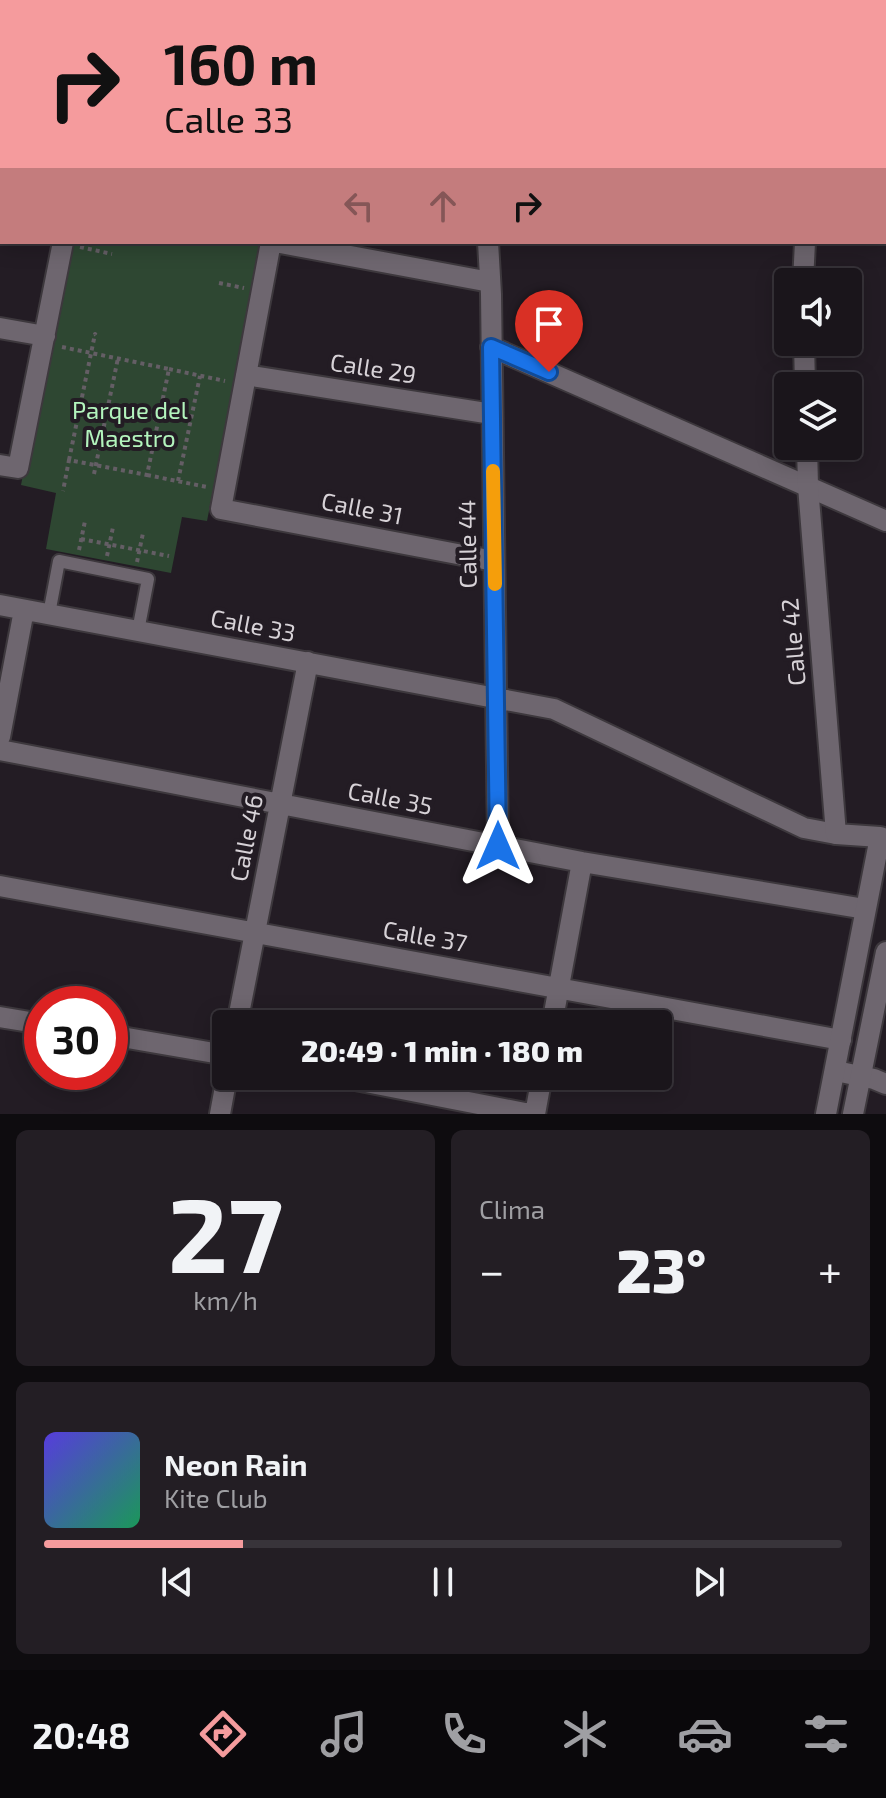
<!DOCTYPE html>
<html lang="es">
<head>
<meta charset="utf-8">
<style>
	:root { --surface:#1a151b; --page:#231e24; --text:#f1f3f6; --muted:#9f9fa3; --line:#38343a; --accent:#f59b9d }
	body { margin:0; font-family:"Exo 2",sans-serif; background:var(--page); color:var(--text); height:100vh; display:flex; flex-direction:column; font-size:30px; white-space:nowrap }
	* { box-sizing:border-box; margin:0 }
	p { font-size:26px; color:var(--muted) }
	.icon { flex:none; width:44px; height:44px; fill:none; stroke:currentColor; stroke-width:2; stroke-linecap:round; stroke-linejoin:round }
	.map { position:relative; height:1114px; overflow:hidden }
	.drawer { display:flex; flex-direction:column; gap:16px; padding:16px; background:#0e0c0f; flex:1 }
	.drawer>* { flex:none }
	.banner { position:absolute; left:0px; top:0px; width:886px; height:244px; box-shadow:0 4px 20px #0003,0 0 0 2px var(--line); background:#f59b9d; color:#111; overflow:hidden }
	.buttons { position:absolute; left:774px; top:268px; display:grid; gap:16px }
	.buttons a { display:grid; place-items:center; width:88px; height:88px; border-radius:8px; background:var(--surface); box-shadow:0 4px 20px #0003,0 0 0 2px var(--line); font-size:40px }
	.speed { position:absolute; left:24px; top:986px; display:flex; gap:16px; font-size:40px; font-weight:700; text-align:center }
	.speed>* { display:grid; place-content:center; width:104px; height:104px; border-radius:50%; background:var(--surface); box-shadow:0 4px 20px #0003,0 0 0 2px var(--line); line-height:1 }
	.speed .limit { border:12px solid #d22; background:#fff; color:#111 }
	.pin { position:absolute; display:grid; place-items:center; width:68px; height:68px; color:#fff; margin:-82px -34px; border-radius:50% 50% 50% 0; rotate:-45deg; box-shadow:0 0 8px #0007 }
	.pin .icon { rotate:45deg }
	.me { position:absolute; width:88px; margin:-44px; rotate:0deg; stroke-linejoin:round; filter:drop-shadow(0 0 6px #0008) }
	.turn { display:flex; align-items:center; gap:28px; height:168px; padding:0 32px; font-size:36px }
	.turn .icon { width:104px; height:104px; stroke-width:2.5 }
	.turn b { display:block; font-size:56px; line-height:68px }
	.lanes { display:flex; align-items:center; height:76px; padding:0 32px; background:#0003; justify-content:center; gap:40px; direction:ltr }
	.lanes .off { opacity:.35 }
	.big { font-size:60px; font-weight:800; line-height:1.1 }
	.drawer .widget { flex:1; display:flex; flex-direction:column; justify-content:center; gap:12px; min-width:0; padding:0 28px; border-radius:12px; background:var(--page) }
	.drawer .dial { align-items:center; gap:0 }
	.dial b { font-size:104px; line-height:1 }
	.song { display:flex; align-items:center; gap:24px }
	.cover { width:96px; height:96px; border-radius:12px; background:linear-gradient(135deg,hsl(250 70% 55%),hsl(150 70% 35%)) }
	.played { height:8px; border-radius:4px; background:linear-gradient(90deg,var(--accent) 25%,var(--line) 25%) }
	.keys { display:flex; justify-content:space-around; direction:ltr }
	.heat { display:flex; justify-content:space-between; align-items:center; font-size:44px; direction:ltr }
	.drawer .tiles { flex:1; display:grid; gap:16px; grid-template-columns:1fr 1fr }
	.widget:last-child { grid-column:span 2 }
	.trip { position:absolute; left:212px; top:1010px; width:460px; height:80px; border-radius:8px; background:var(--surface); box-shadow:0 4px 20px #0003,0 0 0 2px var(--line); font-weight:800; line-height:80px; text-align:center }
	.tab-bar { display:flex; height:128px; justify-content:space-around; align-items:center; background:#0a080b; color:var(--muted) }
	.tab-bar .icon { width:56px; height:56px }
	.tab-bar .active { color:var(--accent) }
	.tab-bar b { font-size:36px; color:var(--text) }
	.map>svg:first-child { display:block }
	.green { fill:#2e4732 }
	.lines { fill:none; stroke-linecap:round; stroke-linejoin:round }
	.service-casing { stroke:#3d383d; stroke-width:16 }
	.minor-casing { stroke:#3d383d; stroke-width:24 }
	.tertiary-casing { stroke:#3d383d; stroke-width:24 }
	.path { stroke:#645e65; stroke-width:4; stroke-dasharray:4 4; stroke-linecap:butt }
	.service { stroke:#6e666f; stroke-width:12 }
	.minor { stroke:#6e666f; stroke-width:20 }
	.tertiary { stroke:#6e666f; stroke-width:20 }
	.route-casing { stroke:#114b97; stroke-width:20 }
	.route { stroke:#1a73e8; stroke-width:14 }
	.slow { stroke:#f59e0b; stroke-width:14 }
	.labels { text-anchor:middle; stroke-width:8; stroke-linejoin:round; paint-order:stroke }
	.street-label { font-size:24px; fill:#d7d2d7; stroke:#231c24 }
	.park-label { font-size:24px; fill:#b3f4bd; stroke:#231c24 }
</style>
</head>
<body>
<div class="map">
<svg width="886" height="1114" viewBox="0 0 886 1114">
	<rect width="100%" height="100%" fill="#231c24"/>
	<path class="green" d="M69,242H262L207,521L182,517L171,573L46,549L56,493L21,485Z"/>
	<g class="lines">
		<defs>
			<path id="service" d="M468,0V2
				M194,2V0
				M49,614L59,561L148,579L138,631"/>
			<path id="minor" d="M502,0L503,2
				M818,2V0
				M271,242L221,509L494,561
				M275,242L490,282
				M488,242L491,294L498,846
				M0,328L45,336
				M491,347L886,521
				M246,375L492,414
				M0,465L18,468L63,242
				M0,605L554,709L804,828L836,834
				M0,737L24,610
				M0,750L582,862L865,909
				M0,886L841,1040
				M0,1017L42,1024
				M237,1024L308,662
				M552,1024L582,862
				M110,1035L226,1055
				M836,1071L874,1079L886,1084
				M335,1076L530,1114
				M220,1114L227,1076
				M535,1114L542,1076"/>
			<path id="tertiary" d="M884,35H886
				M884,70H886
				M0,113H2
				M0,175H2
				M803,282L805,242
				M804,342L805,386
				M807,446L808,486L836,834L880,837L886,839
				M826,1114L880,837
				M853,1114L886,952"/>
		</defs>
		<use href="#service" class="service-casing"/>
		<use href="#minor" class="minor-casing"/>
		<use href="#tertiary" class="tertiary-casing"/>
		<path class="path" d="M286,2V0
			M80,247L112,254
			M219,283L244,288
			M62,347L169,369L147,475L69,460L63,491
			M169,369L225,381
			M107,409L158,420
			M161,409L192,416
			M69,460L95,334L96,335
			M94,474L118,358
			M147,475L207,487
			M178,481L200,376
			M81,539L169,556
			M79,550L85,521
			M107,556L113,527
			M137,562L143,533"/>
		<use href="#service" class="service"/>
		<use href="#minor" class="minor"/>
		<use href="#tertiary" class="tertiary"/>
	</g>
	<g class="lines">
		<defs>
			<path id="route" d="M498,846L491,347L549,372"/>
		</defs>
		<use href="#route" class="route-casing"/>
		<use href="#route" class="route"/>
		<path class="slow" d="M493,471L495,584"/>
	</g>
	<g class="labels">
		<g class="street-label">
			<text transform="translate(373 369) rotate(9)" y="8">Calle 29</text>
			<text transform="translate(362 509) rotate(11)" y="8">Calle 31</text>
			<text transform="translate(468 544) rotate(-91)" y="8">Calle 44</text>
			<text transform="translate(253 626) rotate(11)" y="8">Calle 33</text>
			<text transform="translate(794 642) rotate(-95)" y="8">Calle 42</text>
			<text transform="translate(390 799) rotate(11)" y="8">Calle 35</text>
			<text transform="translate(247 838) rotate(-79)" y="8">Calle 46</text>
			<text transform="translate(425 937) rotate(10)" y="8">Calle 37</text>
		</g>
		<g class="park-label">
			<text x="130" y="419">Parque del<tspan x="130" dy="28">Maestro</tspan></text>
		</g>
	</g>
</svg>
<div class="buttons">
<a><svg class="icon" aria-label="sound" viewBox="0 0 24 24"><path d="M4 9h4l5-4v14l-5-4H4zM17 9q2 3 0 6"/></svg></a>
<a><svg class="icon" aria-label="layers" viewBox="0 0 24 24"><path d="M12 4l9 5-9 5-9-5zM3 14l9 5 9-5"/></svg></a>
</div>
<div class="speed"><div class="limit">30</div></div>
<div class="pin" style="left:549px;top:372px;background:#d93025"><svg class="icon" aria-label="arrive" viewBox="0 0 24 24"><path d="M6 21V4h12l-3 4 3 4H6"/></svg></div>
<svg class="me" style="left:498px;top:846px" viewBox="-20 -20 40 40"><path d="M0-17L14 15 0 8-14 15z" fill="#1a73e8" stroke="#fff" stroke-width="4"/></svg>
<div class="trip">20:49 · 1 min · 180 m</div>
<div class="banner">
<div class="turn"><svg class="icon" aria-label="right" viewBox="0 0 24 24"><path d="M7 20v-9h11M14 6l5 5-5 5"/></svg><div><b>160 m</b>Calle 33</div></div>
<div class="lanes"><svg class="icon off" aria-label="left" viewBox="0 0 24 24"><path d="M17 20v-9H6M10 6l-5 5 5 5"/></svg><svg class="icon off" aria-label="ahead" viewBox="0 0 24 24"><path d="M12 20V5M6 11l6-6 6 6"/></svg><svg class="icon" aria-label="right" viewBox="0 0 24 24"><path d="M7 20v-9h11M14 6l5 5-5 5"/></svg></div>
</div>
</div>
<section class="drawer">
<div class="tiles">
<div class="widget dial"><b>27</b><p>km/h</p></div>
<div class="widget"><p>Clima</p>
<div class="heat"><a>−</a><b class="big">23°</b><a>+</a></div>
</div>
<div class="widget">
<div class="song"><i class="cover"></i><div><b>Neon Rain</b><p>Kite Club</p></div></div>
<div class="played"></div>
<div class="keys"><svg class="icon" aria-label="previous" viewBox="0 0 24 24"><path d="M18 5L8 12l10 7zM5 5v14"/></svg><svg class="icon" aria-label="pause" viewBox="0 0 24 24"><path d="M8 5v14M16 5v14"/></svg><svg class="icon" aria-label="next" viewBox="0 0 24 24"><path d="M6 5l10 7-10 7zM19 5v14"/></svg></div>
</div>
</div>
</section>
<nav class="tab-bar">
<b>20:48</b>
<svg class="icon active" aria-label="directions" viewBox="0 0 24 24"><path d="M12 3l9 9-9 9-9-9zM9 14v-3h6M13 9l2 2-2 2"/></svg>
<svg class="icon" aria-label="music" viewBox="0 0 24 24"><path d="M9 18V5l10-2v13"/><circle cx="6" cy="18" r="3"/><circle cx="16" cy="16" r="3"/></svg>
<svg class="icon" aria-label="phone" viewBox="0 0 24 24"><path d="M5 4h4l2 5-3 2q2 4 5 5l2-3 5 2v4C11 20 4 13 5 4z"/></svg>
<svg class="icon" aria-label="climate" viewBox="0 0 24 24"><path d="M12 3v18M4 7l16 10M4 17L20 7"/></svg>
<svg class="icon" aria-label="car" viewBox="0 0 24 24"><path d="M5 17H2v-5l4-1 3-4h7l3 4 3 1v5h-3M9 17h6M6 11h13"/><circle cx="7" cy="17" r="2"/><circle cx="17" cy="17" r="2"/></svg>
<svg class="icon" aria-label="filters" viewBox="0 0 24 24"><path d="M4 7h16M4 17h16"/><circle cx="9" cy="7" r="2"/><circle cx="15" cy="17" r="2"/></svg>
</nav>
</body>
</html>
